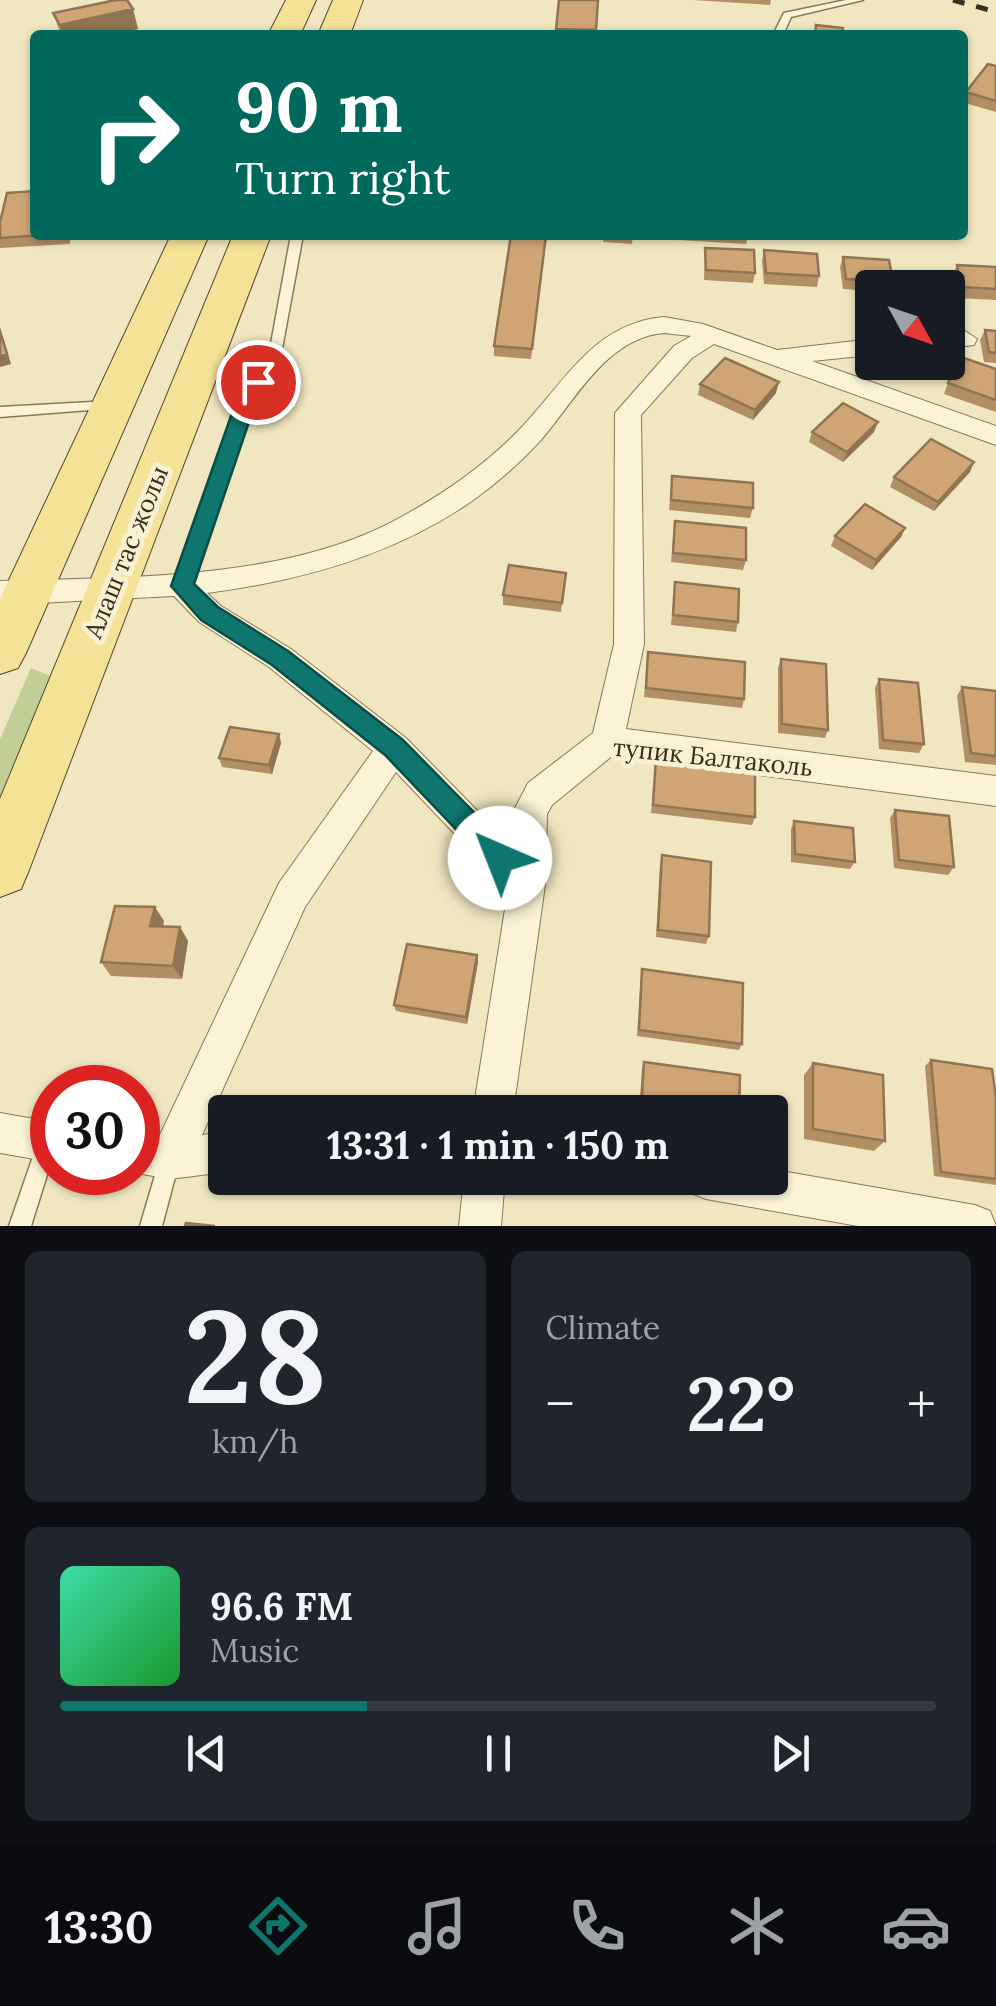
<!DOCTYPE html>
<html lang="en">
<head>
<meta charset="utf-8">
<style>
	:root { --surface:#171b24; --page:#20242c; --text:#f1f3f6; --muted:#9ea1a6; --line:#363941; --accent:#0f766e }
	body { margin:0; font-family:Lora,serif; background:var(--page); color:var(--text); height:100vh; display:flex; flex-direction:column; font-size:38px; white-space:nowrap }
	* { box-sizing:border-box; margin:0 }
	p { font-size:32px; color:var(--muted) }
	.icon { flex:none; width:55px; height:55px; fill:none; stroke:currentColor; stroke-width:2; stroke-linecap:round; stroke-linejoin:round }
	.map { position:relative; height:1226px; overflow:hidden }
	.side { display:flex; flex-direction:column; gap:25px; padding:25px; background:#0d0f14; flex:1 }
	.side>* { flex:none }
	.banner { position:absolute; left:30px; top:30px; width:938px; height:210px; border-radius:10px; box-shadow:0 2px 8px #0004; background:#00695c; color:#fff; overflow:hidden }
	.needle { width:65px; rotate:130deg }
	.tools { position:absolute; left:855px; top:270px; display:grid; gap:20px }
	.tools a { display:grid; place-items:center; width:110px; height:110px; border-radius:10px; background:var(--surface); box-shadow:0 2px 8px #0004; font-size:50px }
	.speed { position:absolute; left:30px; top:1065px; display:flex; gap:20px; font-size:50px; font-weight:700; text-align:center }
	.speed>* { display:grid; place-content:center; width:130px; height:130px; border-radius:50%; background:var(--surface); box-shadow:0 2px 8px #0004; line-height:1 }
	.speed .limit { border:15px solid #d22; background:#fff; color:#111 }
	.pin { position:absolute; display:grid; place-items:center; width:85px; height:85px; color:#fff; margin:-42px; border:5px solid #fff; border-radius:50%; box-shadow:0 2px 10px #0007 }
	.me { position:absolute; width:110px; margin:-55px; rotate:316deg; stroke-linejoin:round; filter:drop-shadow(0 0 8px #0008) }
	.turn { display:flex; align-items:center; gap:35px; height:210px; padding:0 40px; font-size:45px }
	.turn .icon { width:130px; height:130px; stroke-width:2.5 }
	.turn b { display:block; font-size:70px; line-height:85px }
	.big { font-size:75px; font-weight:800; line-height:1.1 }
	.side .tile { flex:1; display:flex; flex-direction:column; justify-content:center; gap:15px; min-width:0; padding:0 35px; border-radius:15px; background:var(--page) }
	.side .dial { align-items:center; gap:0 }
	.dial b { font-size:130px; line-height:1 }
	.song { display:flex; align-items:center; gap:30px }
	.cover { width:120px; height:120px; border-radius:15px; background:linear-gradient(135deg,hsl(160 70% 55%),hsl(130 70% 35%)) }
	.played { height:10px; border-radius:5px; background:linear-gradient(90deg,var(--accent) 35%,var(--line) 35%) }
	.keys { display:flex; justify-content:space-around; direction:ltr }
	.heat { display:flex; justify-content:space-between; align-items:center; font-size:55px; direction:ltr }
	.side .tiles { flex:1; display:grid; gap:25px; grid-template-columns:1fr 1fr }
	.tile:last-child { grid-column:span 2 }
	.trip { position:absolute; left:208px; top:1095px; width:580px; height:100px; border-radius:10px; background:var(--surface); box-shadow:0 2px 8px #0004; font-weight:800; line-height:100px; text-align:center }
	.menu { display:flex; height:160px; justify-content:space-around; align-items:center; background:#090b0e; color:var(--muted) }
	.menu .icon { width:70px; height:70px }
	.menu .active { color:var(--accent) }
	.menu b { font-size:45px; color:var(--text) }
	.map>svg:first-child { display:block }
	.green { fill:#c1ce95 }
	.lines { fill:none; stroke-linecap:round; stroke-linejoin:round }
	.lane-casing { stroke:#8a7858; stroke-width:3 }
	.street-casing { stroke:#8a7858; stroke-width:2 }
	.primary-casing { stroke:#57452c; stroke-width:2 }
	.lane { fill:#faf3d5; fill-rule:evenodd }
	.street { fill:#faf3d5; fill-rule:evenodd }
	.primary { fill:#f4e297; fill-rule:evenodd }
	.rail { stroke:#392e1d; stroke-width:5; stroke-dasharray:12 12; stroke-linecap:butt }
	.wall { fill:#b28e65 }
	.shaded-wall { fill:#917452 }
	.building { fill:#cfa575; stroke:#917452; stroke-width:2.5 }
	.route { fill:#0f766e; stroke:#0a4d48; stroke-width:2.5 }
	.labels { text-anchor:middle; stroke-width:10; stroke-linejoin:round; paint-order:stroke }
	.street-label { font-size:25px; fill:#392e1d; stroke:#f7f0d1 }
</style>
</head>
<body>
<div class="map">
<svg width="996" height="1226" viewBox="0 0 996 1226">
	<rect width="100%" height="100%" fill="#f0e7c1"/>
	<path class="green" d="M31,668L53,677L0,807V739Z"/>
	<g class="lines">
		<defs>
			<path id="lane" d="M846,0H863L791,17L783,35H773L784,13Z
				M291,235H303L282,349L248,415L189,586L187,590H177L175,586L234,415L270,349Z
				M110,401L115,402L116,405L115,408L0,417V407Z
				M47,1135L52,1137V1159L31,1226H9L37,1145L40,1138Z
				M169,1152L176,1155L179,1162L162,1226H140L159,1162L162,1155Z"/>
			<path id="street" d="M664,317L703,324L777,350L872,339V355L812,361L996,426V445L714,344L692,358L641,415L644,644L626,729L996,776V806L612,756L552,805L547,814L545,885L513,1112H473L508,890L396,772L305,907L202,1135L225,1132V1172L170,1179L131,1172H138V1135L159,1137L279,883L373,751L269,667L199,622L174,596L0,605V581C128,577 288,581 403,516C445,493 485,465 519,430C564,384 593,323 664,317ZM664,333L691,336L674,346L615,413L614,644L593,733L528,783L513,812L511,845L406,738L291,649L221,606L207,593C301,581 394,555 472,501C497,483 521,462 541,440C575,401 606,338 664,333Z
				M965,331L977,339L974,345L948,348V332Z
				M0,1113L52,1122V1162L0,1153Z
				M770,1169L975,1205L990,1211L996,1226H858L706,1199L691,1193L685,1178H770Z
				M464,1178H505L501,1226H459Z"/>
			<path id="primary" d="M286,0H316L300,35H268Z
				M333,0H363L350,35H318Z
				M171,235H209L26,653L18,668L0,674V599Z
				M233,235H271L29,870L21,889L0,897V799Z"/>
		</defs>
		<use href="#lane" class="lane-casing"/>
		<use href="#street" class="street-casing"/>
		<use href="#primary" class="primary-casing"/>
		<use href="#lane" class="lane"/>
		<use href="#street" class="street"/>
		<use href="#primary" class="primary"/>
		<path class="rail" d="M953,0L996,12"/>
	</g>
	<path class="wall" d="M559,0H598L596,35H556Z
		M693,0H771L770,5Z
		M133,9L138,29L108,35H61L53,13Z
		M996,66V112L962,102L966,92Z
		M0,222L35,235H71L70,244L0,248Z
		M511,235H547L531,359L494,356V346Z
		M604,235H633L632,244L603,242Z
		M678,235H748L746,244L678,240Z
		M705,248L755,273L753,283L704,280Z
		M764,250L819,276L817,287L764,284L762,261Z
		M843,257L893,282L891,288H872V291L843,289L840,267Z
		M957,265L996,267V300L958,298L953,275Z
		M985,330L996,331V363L984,362L980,340Z
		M996,369V412L944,394L948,383Z
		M700,384L776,393L753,420L698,395Z
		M812,432H874L843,462L809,442Z
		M970,472L934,511L890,487L894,477Z
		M672,476L753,508L750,518L669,510Z
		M675,521L746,560L743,570L671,562Z
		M905,528L901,537L872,570L831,546L835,536Z
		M566,573L561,612L503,605V595Z
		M675,582L738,622L736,632L671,625Z
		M648,652L744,699L742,708L644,697Z
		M781,659L828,730L825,738L778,733V668Z
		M879,679L924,744L919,753L879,749L875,688Z
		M962,687L996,691V765L965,762L957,696Z
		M279,734L281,743L272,774L222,767L219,758Z
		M656,757L755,817L752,825L651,813Z
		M895,810L954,867L948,875L894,868L890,818Z
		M794,821L855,862L850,869L791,862V829Z
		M662,855L709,936L706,944L656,937L660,863Z
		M164,921L163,926L180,927L188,941L182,979L111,976L101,962Z
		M477,955L478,962L467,1024L396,1011L394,1005Z
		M642,969L742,1044L739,1050L637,1036L641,976Z
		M931,1060L996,1098V1185L934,1176L925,1066Z
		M644,1062L739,1112H639L642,1068Z
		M813,1063L885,1141L874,1151L804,1139V1075Z"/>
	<path class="shaded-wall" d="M133,9L138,29L108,35H63L60,25Z
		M0,327L11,364L0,367Z
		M779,382L776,393L753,420L755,410Z
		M878,422L874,432L843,462L847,452Z
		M974,462L970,472L934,511L938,502Z
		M905,528L901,537L872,570L876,560Z
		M279,734L281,743L272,774L269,765Z
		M155,907L164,921L159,940L150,926Z
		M180,927L188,941L182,979L173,966Z
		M477,955L478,962L467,1024L466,1017Z"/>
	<path class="building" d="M116,0H127L133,9L60,25L53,13Z
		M559,0H598L596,30L556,29Z
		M816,25L843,28L842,35H815Z
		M988,64L996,66V101L966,92Z
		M35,191V235H42L0,238V222L7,193Z
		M511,235H546L532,349L494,346Z
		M705,248L754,250L755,273L706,270Z
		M764,250L817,254L819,276L766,273Z
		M843,257L889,260L893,282L846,279Z
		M957,265L996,267V289L962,287Z
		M985,330L996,331V353L989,352Z
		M0,332L7,354L0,356Z
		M961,357L996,369V400L948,383Z
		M725,358L779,382L755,410L700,384Z
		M843,403L878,422L847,452L812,432Z
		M931,439L974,462L938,502L894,477Z
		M672,476L753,483V508L671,500Z
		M865,504L905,528L876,560L835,536Z
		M675,521L746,528V560L673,553Z
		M509,565L566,573L562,603L503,595Z
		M675,582L739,589L738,622L673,615Z
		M648,652L745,662L744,699L646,688Z
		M781,659L826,664L828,730L782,724Z
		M879,679L918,683L924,744L883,740Z
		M962,687L996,691V756L971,753Z
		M230,727L279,734L269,765L219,758Z
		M656,757L755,769V817L653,805Z
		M895,810L949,816L954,867L899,860Z
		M794,821L853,828L855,862L795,854Z
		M662,855L711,862L709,936L658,930Z
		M115,906L155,907L150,926L180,927L173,966L101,962Z
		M407,944L477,955L466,1017L394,1005Z
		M642,969L743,983L742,1044L639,1030Z
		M931,1060L992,1069L996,1098V1179L941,1172Z
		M644,1062L740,1075L739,1112H641Z
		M813,1063L883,1075L885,1141L813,1129Z
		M186,1223L215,1226H185Z"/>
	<path class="route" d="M258,375L268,382L251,416L194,584L218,607L288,651L403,740L510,849L514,858L510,866L500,870L491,866L385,755L272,665L201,620L171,586L231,416L252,377Z"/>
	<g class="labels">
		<g class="street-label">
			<text transform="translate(126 552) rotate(-68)" y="9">Алаш тас жолы</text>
			<text transform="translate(713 757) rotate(6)" y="9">тупик Балтаколь</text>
		</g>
	</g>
</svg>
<div class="tools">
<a><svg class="needle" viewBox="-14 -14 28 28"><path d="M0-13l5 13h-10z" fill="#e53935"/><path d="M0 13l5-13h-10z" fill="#9ea1a6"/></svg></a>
</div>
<div class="speed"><div class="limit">30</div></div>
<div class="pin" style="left:258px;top:382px;background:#d93025"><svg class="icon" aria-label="arrive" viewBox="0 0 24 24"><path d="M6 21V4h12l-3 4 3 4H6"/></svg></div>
<svg class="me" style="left:500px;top:858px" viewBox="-20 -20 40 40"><circle r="19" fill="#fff"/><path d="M0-13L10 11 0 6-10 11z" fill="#0f766e"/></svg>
<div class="trip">13:31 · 1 min · 150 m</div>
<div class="banner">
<div class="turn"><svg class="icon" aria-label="right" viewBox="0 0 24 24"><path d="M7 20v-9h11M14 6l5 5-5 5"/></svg><div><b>90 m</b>Turn right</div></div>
</div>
</div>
<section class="side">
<div class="tiles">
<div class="tile dial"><b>28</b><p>km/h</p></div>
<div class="tile"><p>Climate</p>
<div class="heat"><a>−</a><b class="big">22°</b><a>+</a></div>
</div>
<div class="tile">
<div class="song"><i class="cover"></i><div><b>96.6 FM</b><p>Music</p></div></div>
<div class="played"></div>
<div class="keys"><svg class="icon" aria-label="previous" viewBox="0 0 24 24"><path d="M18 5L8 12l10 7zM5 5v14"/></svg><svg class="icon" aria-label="pause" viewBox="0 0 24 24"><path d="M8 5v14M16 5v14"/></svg><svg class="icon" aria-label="next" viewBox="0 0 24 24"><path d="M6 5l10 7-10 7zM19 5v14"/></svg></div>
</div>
</div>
</section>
<nav class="menu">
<b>13:30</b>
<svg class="icon active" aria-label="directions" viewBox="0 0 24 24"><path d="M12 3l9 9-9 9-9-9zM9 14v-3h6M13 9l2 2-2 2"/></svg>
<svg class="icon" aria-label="music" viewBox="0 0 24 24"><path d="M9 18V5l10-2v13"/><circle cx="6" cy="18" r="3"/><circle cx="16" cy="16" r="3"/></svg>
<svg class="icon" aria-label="phone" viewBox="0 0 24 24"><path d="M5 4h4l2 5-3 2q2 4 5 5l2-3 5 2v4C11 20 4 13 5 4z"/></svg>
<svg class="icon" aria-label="climate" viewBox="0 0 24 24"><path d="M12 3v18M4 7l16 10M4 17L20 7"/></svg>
<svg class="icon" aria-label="car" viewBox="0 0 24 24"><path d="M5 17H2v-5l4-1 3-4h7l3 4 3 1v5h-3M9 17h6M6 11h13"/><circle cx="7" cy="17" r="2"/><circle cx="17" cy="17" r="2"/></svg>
</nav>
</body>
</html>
